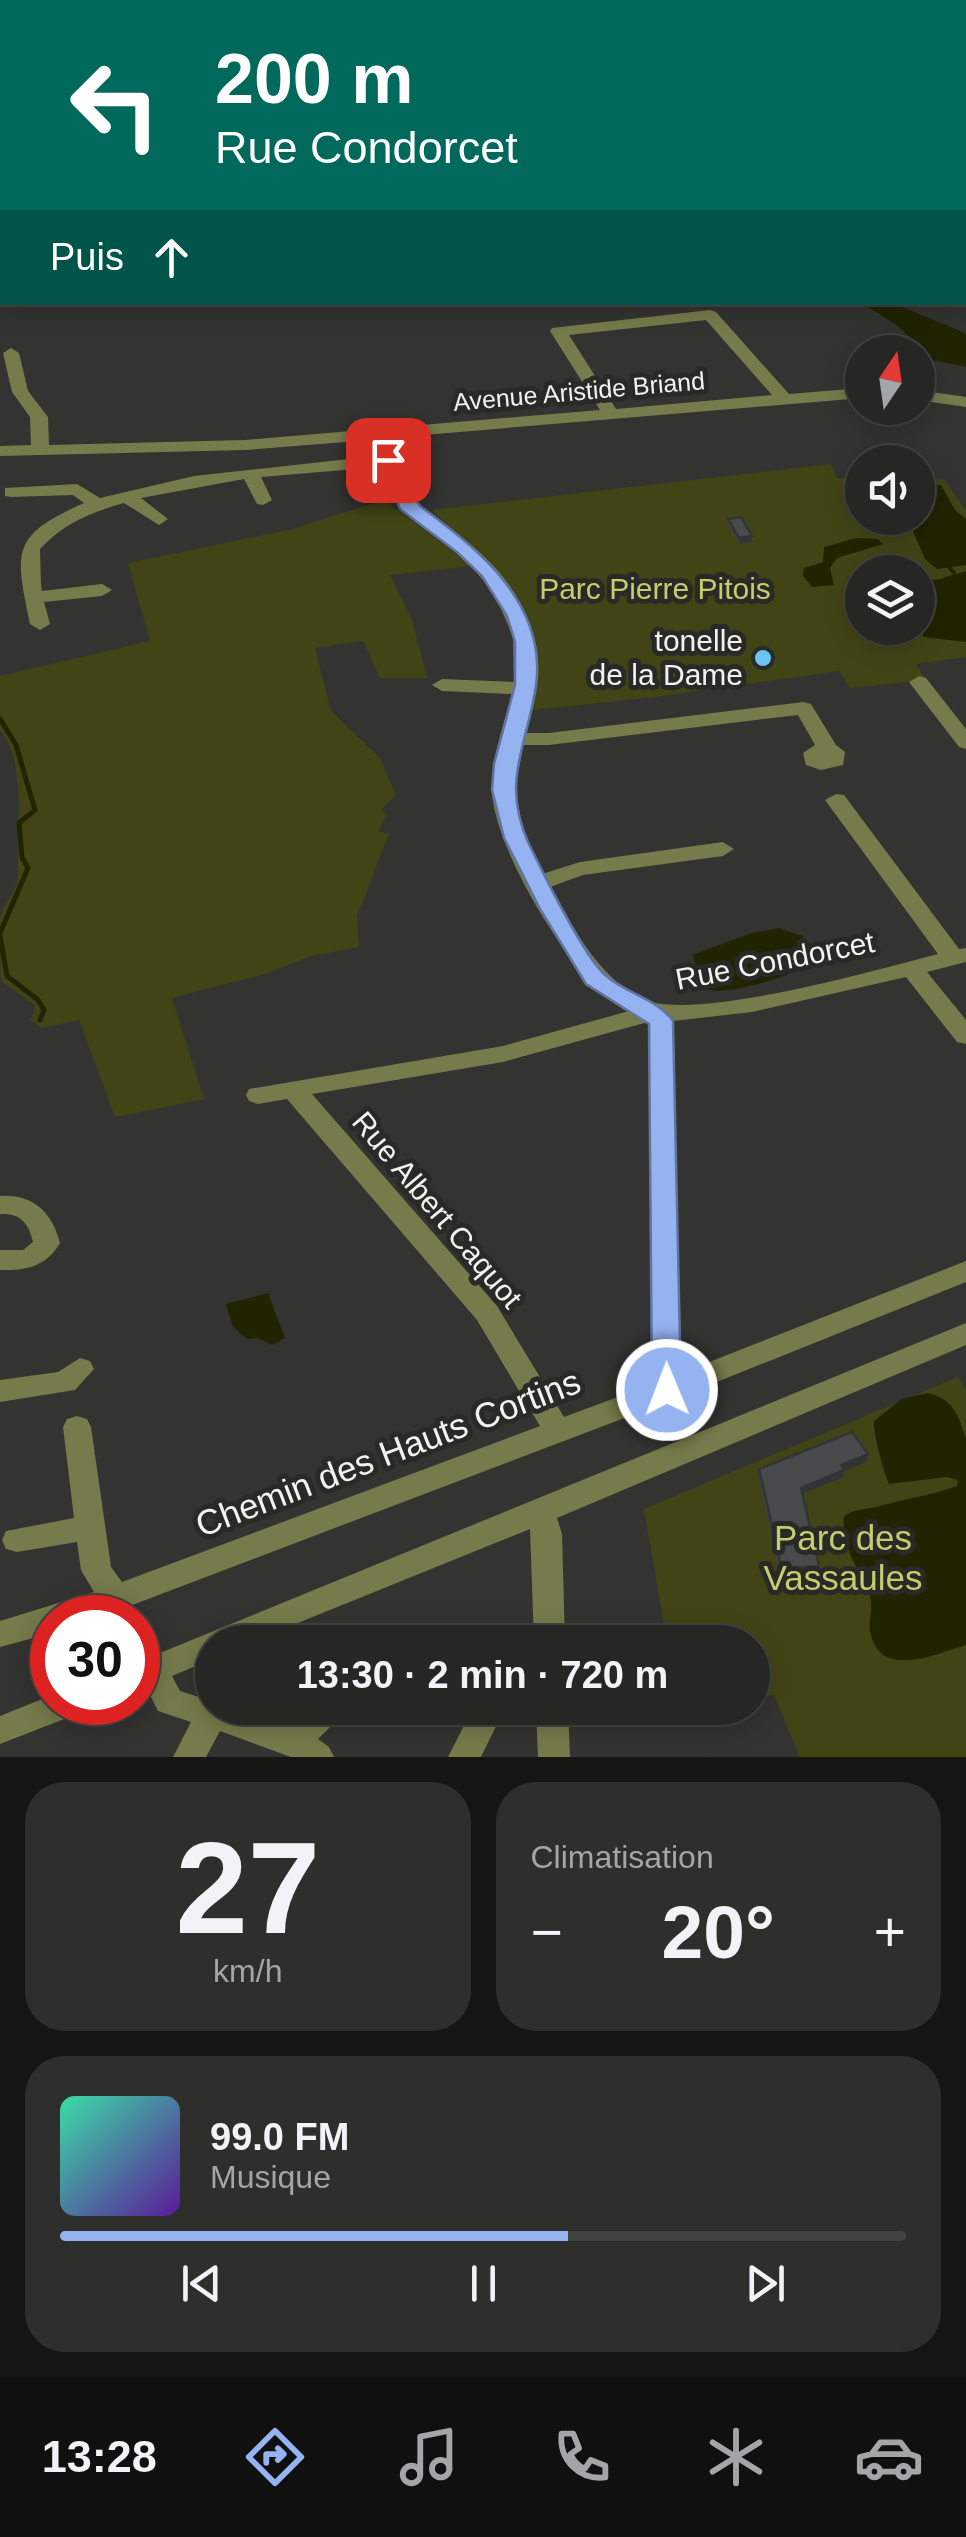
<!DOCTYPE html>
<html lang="fr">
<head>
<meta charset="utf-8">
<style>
	:root { --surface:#262725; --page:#2e2f2d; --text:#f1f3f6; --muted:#a4a5a7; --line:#424442; --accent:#95b2f1 }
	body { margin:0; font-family:Arial,sans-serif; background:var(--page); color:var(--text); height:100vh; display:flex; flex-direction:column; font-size:38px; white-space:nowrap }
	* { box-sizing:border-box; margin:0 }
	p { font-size:32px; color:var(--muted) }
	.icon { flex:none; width:55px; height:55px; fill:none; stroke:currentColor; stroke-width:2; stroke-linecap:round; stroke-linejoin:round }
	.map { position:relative; height:1757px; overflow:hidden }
	.sheet { display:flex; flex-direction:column; gap:25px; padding:25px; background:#151514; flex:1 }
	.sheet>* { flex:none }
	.banner { position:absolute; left:0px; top:0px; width:968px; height:305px; box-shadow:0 5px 25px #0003,0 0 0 2px var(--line); background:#00695c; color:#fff; overflow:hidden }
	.needle { width:65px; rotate:13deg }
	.controls { position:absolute; left:845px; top:335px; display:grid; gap:20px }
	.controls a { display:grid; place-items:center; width:90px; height:90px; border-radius:50%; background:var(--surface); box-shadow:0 5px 25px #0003,0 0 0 2px var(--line); font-size:50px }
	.speed { position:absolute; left:30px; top:1595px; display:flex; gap:20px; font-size:50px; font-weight:700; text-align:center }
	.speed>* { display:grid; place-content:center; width:130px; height:130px; border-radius:50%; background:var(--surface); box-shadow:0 5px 25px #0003,0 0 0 2px var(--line); line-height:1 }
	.speed .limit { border:15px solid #d22; background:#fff; color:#111 }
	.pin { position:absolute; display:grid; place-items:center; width:85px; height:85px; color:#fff; margin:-42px; border-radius:20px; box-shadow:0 5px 15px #0006 }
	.me { position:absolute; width:110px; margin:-55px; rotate:359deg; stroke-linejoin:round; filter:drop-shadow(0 0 8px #0008) }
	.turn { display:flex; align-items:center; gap:35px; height:210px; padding:0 50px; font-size:45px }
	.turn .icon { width:130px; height:130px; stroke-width:2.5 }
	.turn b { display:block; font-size:70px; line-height:85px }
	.then { display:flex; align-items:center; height:95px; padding:0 50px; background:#0003; gap:20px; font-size:38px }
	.big { font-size:75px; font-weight:600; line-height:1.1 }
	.sheet .tile { flex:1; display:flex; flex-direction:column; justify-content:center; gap:15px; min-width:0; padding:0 35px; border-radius:40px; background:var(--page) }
	.sheet .dial { align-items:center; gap:0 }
	.dial b { font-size:130px; line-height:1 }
	.song { display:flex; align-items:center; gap:30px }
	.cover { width:120px; height:120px; border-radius:15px; background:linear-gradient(135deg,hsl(160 70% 55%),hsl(270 70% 35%)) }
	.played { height:10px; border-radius:5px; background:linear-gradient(90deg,var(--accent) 60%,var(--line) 60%) }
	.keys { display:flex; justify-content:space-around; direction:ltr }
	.heat { display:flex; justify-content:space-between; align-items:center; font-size:55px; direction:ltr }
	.sheet .tiles { flex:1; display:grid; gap:25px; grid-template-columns:1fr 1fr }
	.tile:last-child { grid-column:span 2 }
	.trip { position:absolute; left:195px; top:1625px; width:575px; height:100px; border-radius:50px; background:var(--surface); box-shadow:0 5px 25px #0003,0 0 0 2px var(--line); font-weight:600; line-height:100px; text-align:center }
	.tabs { display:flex; height:160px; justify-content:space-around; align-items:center; background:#0f100f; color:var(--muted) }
	.tabs .icon { width:70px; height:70px }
	.tabs .active { color:var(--accent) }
	.tabs b { font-size:45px; color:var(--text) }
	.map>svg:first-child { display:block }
	.green { fill:#414516; fill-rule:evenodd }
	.water { fill:#212401 }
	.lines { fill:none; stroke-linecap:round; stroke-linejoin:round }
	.stream-far1 { stroke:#212401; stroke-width:4 }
	.stream { stroke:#212401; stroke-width:5 }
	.minor { fill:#767b4b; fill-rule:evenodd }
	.highway { fill:#d1dd5d; fill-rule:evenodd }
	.minor-bridge { stroke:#767b4b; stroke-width:14 }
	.wall { fill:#3e4041 }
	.shaded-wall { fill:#323435 }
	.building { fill:#484a4c; stroke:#323435; stroke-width:2.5 }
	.route { fill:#95b2f1; stroke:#61749d; stroke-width:2.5 }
	.poi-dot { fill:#6cc3f2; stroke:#292a27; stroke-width:4 }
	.labels { text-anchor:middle; stroke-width:10; stroke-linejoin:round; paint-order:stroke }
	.far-street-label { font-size:25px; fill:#f2f3f1; stroke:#292a27 }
	.park-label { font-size:30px; fill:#c2cd6c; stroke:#292a27 }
	.poi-label { font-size:30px; fill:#f2f3f1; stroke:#292a27; text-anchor:end }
	.street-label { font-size:30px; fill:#f2f3f1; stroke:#292a27 }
	.near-street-label { font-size:35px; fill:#f2f3f1; stroke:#292a27 }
	.near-park-label { font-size:35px; fill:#c2cd6c; stroke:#292a27 }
</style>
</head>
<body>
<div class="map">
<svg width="966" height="1757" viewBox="0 0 966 1757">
	<rect width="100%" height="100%" fill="#333431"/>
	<path class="green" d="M0,0H417V2H2V140Z
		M831,464L837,478L862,476V518H918V480L944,479L966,511V657L916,664L926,680L850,688L839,671L655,697L532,710C532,694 537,677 535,662C527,583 483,561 432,510ZM862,572H918V628H862Z
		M384,500L472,566L390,575L412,620L427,678H380L363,641L315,648L331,711L380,758L396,795L382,809L386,816L378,831L389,834L357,916L359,947L311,956L269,973L172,998L204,1099L115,1117L79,1020L42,1028L30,1020L36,1006L1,981C0,962 0,937 0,918C3,904 18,890 18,875C17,836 27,761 0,730V676L150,641L128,563L289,530Z
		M958,1377L966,1391V1757H800L774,1695L753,1698L752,1642H667L644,1509Z
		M578,1708H690L580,1724Z"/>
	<path class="water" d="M861,303H892L963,332L966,335V367L932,360L897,325Z
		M918,484L941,485L955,510L966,519V565L937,569L925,559L907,518H918Z
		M856,538L878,539L883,544L837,558L830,568L834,585L812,587L803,576L804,568L823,562L824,547Z
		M966,571V642L923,637L918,600L928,594L918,595V578L936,580Z
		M779,928L803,936L808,966C786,976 729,997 706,989L692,955L752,933Z
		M268,1293L285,1338L272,1345L258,1338L247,1339L233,1327L226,1304Z
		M927,1393C953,1398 959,1416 966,1439V1645C938,1653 882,1680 871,1635C867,1623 874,1609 870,1596C859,1567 841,1549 844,1516C858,1507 869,1510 884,1505C908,1498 933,1495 957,1486L958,1480L947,1477L889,1484C885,1477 872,1429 874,1421L902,1399Z"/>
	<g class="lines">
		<path class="stream-far1" d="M950,568L954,573"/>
		<path class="stream" d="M0,719L16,745L35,810L19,823L22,857L28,868L0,933
			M0,936L7,976L38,1000L44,1010L40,1020"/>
		<path class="minor" d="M965,150H966V159H965Z
			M966,265V275L965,276V266Z
			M710,310L716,312L789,394L862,388V398L388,438C395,457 398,479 410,496C423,516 447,526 465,540C536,597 546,649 523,733H549L804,702L811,704L836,745L845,752L843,765L821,770L806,765L803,753L815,745L798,715L549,745H519C508,793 521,832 542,874L580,862L723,842L734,849L723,856L583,875L550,887C573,927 597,975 640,998C689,1024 879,969 938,954L825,800L836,794L844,795L959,949L966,948V962L927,972L966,1020V1044L957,1042L906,977L752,1012L673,1021L681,1373L966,1261V1282L677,1398L98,1618H52V1633L0,1647V1621L94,1592L81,1570L77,1542L17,1552L6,1549L2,1540L6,1531L74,1518L63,1427L67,1419L77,1416L87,1419L91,1427L111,1567L122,1582L540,1426L477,1320L287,1099L258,1104L249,1101L246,1095L249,1089L503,1046L629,1011C575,985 496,853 492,793C490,760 504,726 512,694L442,691L432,685L442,679L514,682L513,636L494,593L466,560L400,508L379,467L261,477L272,500L263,505L257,504L244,479L141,498L168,519L159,525L124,503C92,512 64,523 40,549L41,586L42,591L102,584L112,590L102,596L44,602L50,624L40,630L30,624C15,551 10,536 84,503L73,495L11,497L5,496V488L77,484L100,498L194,476L376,456L371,440L245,450L0,456V446L31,445L30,417L12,392L3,353L11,348L19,353L28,391L48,417L49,445L245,440L600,410L550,331L552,328ZM706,320L772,395L616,409L569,335ZM648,1022L653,1384L564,1417L497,1306L312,1094L503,1062Z
			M918,390L966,397V407L918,400Z
			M919,676L926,678L966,729V749L959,747L909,682Z
			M0,1196C33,1194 52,1212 60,1243C47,1266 26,1271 0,1270V1250H23L33,1242C29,1223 20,1213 0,1214Z
			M966,1323V1345L557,1518L562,1534L565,1642H534L530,1529L251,1642H212V1659L172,1676L180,1691L212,1701V1708H233L289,1725L307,1708H344L339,1718L318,1739L329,1747L334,1757H291L220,1731L206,1757H173L191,1722L158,1711L146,1687L138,1689V1662Z
			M80,1358L90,1361L94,1369L75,1390L0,1402V1380L58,1372Z
			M52,1695V1702H87L82,1712L0,1744V1716Z
			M473,1708H505L481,1757H448Z
			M536,1708H568L570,1757H538Z"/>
		<path class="highway" d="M733,0H777L778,2H734Z
			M788,0H833L834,2H789Z
			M965,9H966V19H965Z"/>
		<path class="minor-bridge" d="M819,0L823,2"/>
	</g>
	<path class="wall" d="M728,519L752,542L739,544L728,525Z
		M868,1454L867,1462L844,1471L843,1477L802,1494L819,1566L818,1573L781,1577L758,1477L759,1469Z"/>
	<path class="shaded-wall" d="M752,536V542L739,544V538Z
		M868,1454L867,1462L844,1471L843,1477L800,1495L801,1488L841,1465Z"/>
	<path class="building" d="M741,517L752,536L739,538L728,519Z
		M852,1432L868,1454L841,1465L844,1470L801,1488L819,1566L782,1569L759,1469Z"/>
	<path class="route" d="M388,455C407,462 407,497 424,509C482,552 547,605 536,686C527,746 501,781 528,842C542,871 583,954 604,974C624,993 658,999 673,1021L681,1390L677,1398L667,1401L657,1398L652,1390L649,1024L586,984L540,909L504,838L492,790L494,764L515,685V642L507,616L482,576L458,553L400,509L379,460Z"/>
	<circle class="poi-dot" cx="763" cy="658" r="10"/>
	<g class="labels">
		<g class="far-street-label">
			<text transform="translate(579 391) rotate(-5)" y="9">Avenue Aristide Briand</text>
		</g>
		<g class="park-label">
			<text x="655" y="599">Parc Pierre Pitois</text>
		</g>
		<g class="poi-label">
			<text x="743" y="651">tonelle<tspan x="743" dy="34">de la Dame</tspan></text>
		</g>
		<g class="street-label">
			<text transform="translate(775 961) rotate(-11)" y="10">Rue Condorcet</text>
			<text transform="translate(437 1210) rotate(50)" y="10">Rue Albert Caquot</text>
		</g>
		<g class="near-street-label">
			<text transform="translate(388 1453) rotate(-21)" y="12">Chemin des Hauts Cortins</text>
		</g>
		<g class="near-park-label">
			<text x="843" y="1550">Parc des<tspan x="843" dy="40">Vassaules</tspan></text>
		</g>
	</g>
</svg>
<div class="controls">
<a><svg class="needle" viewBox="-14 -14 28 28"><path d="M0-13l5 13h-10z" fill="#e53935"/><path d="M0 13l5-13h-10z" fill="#a4a5a7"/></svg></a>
<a><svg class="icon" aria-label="sound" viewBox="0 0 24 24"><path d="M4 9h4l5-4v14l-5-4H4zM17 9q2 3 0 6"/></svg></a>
<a><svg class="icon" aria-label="layers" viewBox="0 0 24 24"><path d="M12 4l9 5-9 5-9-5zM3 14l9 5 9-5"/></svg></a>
</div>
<div class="speed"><div class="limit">30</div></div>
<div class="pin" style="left:388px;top:460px;background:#d93025"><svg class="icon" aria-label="arrive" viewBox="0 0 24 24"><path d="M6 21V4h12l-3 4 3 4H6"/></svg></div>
<svg class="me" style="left:667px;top:1390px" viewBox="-20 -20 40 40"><circle r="17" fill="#95b2f1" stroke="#fff" stroke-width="3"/><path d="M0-11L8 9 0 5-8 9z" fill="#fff"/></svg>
<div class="trip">13:30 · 2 min · 720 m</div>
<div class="banner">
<div class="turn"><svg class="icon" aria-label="left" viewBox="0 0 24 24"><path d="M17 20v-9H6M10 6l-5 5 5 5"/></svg><div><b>200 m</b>Rue Condorcet</div></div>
<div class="then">Puis<svg class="icon" aria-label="ahead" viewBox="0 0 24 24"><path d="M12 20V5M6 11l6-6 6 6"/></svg></div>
</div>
</div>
<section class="sheet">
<div class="tiles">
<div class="tile dial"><b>27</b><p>km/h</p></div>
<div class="tile"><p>Climatisation</p>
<div class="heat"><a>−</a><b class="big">20°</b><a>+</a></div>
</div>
<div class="tile">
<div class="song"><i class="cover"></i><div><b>99.0 FM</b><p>Musique</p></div></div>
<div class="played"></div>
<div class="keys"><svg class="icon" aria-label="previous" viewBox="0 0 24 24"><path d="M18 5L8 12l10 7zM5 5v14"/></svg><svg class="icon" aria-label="pause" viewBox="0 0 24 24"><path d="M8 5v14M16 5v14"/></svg><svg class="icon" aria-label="next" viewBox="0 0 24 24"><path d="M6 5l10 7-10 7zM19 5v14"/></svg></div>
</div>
</div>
</section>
<nav class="tabs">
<b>13:28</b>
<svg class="icon active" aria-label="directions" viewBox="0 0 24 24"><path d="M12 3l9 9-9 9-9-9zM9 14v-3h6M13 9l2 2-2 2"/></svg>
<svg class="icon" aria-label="music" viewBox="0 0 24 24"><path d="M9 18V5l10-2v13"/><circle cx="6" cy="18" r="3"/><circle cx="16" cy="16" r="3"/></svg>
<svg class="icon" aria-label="phone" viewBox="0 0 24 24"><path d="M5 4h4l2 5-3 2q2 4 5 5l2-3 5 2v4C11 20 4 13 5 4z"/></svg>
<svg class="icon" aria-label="climate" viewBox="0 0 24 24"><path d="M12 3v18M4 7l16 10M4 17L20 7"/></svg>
<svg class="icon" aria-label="car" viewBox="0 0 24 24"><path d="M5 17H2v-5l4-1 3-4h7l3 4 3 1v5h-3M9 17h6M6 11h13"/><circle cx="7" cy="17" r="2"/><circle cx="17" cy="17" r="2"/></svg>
</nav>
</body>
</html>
